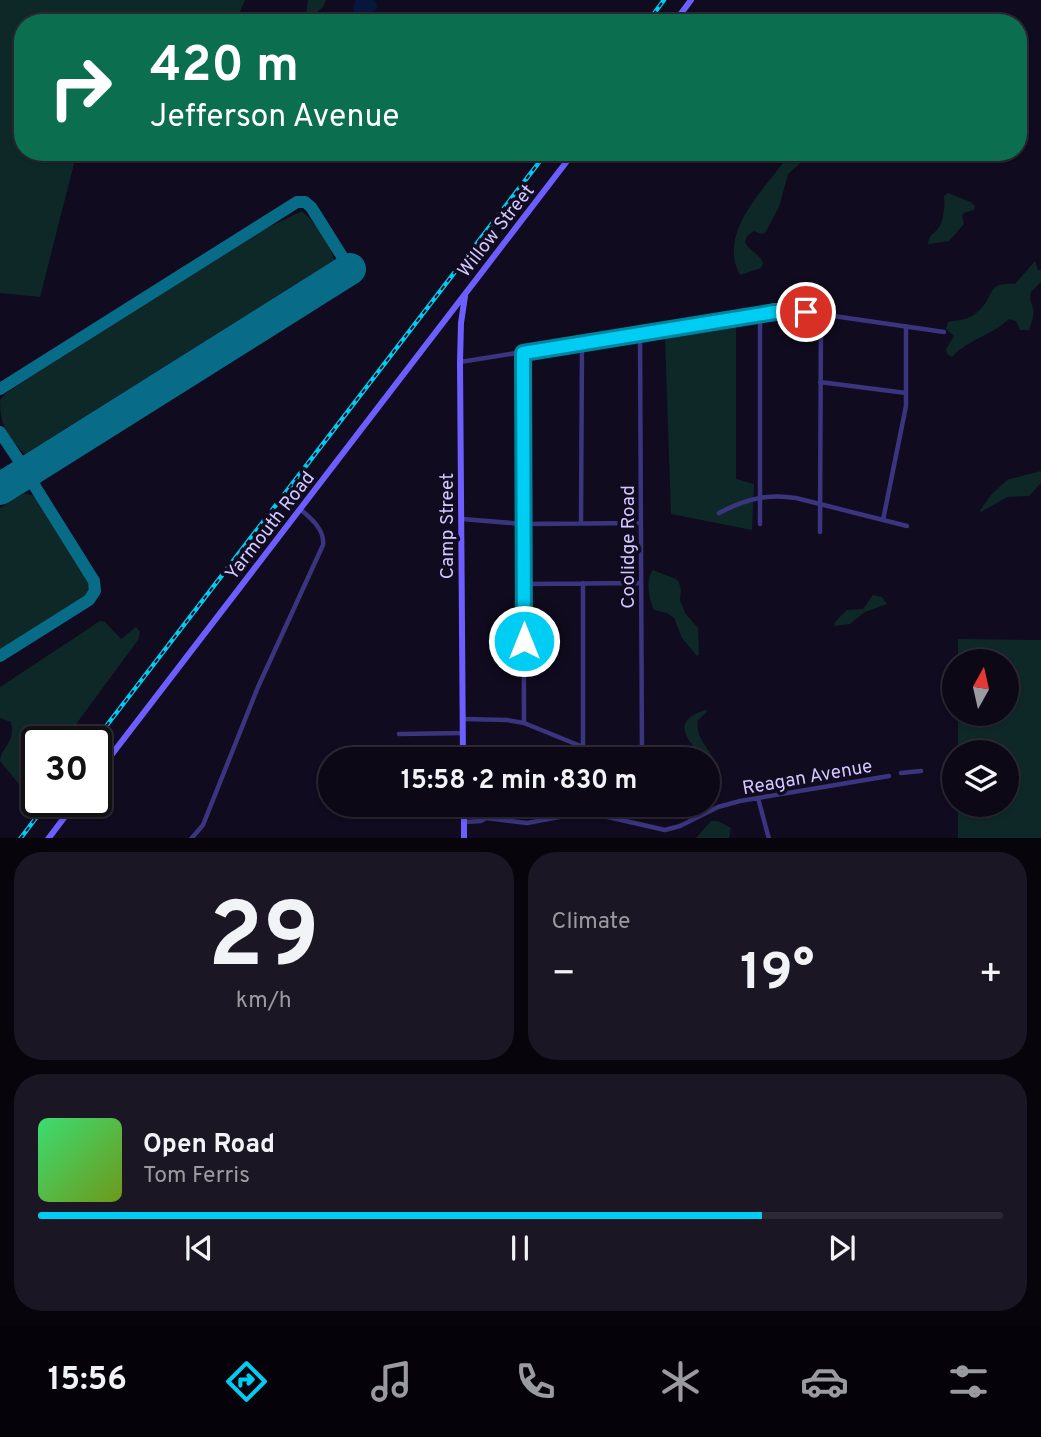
<!DOCTYPE html>
<html lang="en">
<head>
<meta charset="utf-8">
<style>
	:root { --surface:#0c0816; --page:#1a1623; --text:#f1f3f6; --muted:#9a9aa1; --line:#2c2935; --accent:#00cdf3 }
	body { margin:0; font-family:Overpass,sans-serif; background:var(--page); color:var(--text); height:100vh; display:flex; flex-direction:column; font-size:26px; white-space:nowrap }
	* { box-sizing:border-box; margin:0 }
	p { font-size:23px; color:var(--muted) }
	.icon { flex:none; width:38px; height:38px; fill:none; stroke:currentColor; stroke-width:2; stroke-linecap:round; stroke-linejoin:round }
	.map { position:relative; height:838px; overflow:hidden }
	.details { display:flex; flex-direction:column; gap:14px; padding:14px; background:#07040c; flex:1 }
	.details>* { flex:none }
	.banner { position:absolute; left:14px; top:14px; width:1013px; height:147px; border-radius:28px; box-shadow:0 2px 5px #0004,0 0 0 2px var(--line); background:#0b6e4f; color:#fff; overflow:hidden }
	.needle { width:46px; rotate:8deg }
	.fabs { position:absolute; left:942px; top:649px; display:grid; gap:14px }
	.fabs a { display:grid; place-items:center; width:77px; height:77px; border-radius:50%; background:var(--surface); box-shadow:0 2px 5px #0004,0 0 0 2px var(--line); font-size:35px }
	.speed { position:absolute; left:21px; top:726px; display:flex; gap:14px; font-size:35px; font-weight:700; text-align:center }
	.speed>* { display:grid; place-content:center; width:91px; height:91px; border-radius:50%; background:var(--surface); box-shadow:0 2px 5px #0004,0 0 0 2px var(--line); line-height:1 }
	.speed .limit { border:4px solid #111; border-radius:10px; background:#fff; color:#111 }
	.pin { position:absolute; display:grid; place-items:center; width:60px; height:60px; color:#fff; margin:-30px; border:4px solid #fff; border-radius:50%; box-shadow:0 2px 7px #0007 }
	.me { position:absolute; width:77px; margin:-38px; rotate:0deg; stroke-linejoin:round; filter:drop-shadow(0 0 5px #0008) }
	.turn { display:flex; align-items:center; gap:24px; height:147px; padding:0 21px; font-size:32px }
	.turn .icon { width:91px; height:91px; stroke-width:2.5 }
	.turn b { display:block; font-size:49px; line-height:60px }
	.big { font-size:52px; font-weight:700; line-height:1.1 }
	.details .card { flex:1; display:flex; flex-direction:column; justify-content:center; gap:10px; min-width:0; padding:0 24px; border-radius:28px; background:var(--page) }
	.details .dial { align-items:center; gap:0 }
	.dial b { font-size:91px; line-height:1 }
	.song { display:flex; align-items:center; gap:21px }
	.cover { width:84px; height:84px; border-radius:10px; background:linear-gradient(135deg,hsl(140 70% 55%),hsl(80 70% 35%)) }
	.played { height:7px; border-radius:4px; background:linear-gradient(90deg,var(--accent) 75%,var(--line) 75%) }
	.keys { display:flex; justify-content:space-around; direction:ltr }
	.heat { display:flex; justify-content:space-between; align-items:center; font-size:38px; direction:ltr }
	.details .tiles { flex:1; display:grid; gap:14px; grid-template-columns:1fr 1fr }
	.card:last-child { grid-column:span 2 }
	.trip { position:absolute; left:318px; top:747px; width:402px; height:70px; border-radius:35px; background:var(--surface); box-shadow:0 2px 5px #0004,0 0 0 2px var(--line); font-weight:700; line-height:70px; text-align:center }
	.menu { display:flex; height:112px; justify-content:space-around; align-items:center; background:#050309; color:var(--muted) }
	.menu .icon { width:49px; height:49px }
	.menu .on { color:var(--accent) }
	.menu b { font-size:32px; color:var(--text) }
	.map>svg:first-child { display:block }
	.green { fill:#0e2828 }
	.water { fill:#07173b }
	.lines { fill:none; stroke-linecap:round; stroke-linejoin:round }
	.taxiway { stroke:#086c88; stroke-width:12 }
	.runway { stroke:#086c88; stroke-width:32 }
	.street { stroke:#3b347f; stroke-width:4.5 }
	.secondary { stroke:#6d5fff; stroke-width:6 }
	.rail-casing { stroke:#00cdf3; stroke-width:4.5 }
	.rail { stroke:#100b1e; stroke-width:2; stroke-dasharray:5; stroke-linecap:butt }
	.route-casing { stroke:#00859e; stroke-width:18 }
	.route { stroke:#00cdf3; stroke-width:12 }
	.labels { text-anchor:middle; stroke-width:7; stroke-linejoin:round; paint-order:stroke }
	.street-label { font-size:19px; fill:#d2c8ff; stroke:#100b1e }
</style>
</head>
<body>
<div class="map">
<svg width="1041" height="839" viewBox="0 0 1041 839">
	<rect width="100%" height="100%" fill="#100b1e"/>
	<path class="green" d="M0,0H245L235,23H23V152H77L40,297L0,293Z
		M308,0H326L323,7L310,19L306,17Z
		M813,152L788,174L779,207L765,233L761,234L754,231L747,236L745,242C750,252 759,253 763,263L761,268L740,275C717,232 764,191 787,157L796,152Z
		M948,193L971,202L975,206L974,210L964,213L962,216L964,224L949,241L928,244C929,236 931,235 937,230C944,222 945,206 944,196Z
		M302,211C316,224 330,241 334,260L25,454C7,437 0,425 0,400L7,392L265,229Z
		M1035,261L1038,270H1041V282L1031,292C1029,300 1031,301 1033,308C1035,314 1031,324 1029,330H1020L1016,321L1009,319C993,335 968,339 952,357L947,354L946,349L954,336L946,329L948,322C957,320 968,320 975,314C997,298 983,282 1015,284Z
		M736,325V479L754,484L752,530L671,514L665,338Z
		M1041,471V483L1029,496L1007,497L981,512L980,510L992,494L1007,480Z
		M24,493L34,496L90,583L91,589L83,599L0,651V508Z
		M653,570L676,579L679,582L681,591L680,600L685,613L698,628L699,654L697,656L682,638L674,618L667,613L654,610C649,599 645,580 653,570Z
		M873,595L882,597L887,604L865,612L850,624L834,626L835,622L847,610L863,609Z
		M100,621L105,622L121,639L136,627L140,632L138,640L63,742H37C37,759 41,781 23,789L0,761C1,747 16,743 11,722L0,718V687Z
		M958,639L1041,640V838H958V805H1006V752H958V714H1006V662L958,661Z
		M705,710L708,711L698,720C693,746 728,759 717,785L709,790V760L705,759C689,742 668,722 705,710Z
		M711,821H718L731,828L729,838H696Z"/>
	<path class="water" d="M355,0H374L378,6L369,20L357,17L353,9Z"/>
	<g class="lines">
		<path class="taxiway" d="M0,389L297,202H305L311,207L350,269
			M0,432L22,465L31,467L38,465
			M19,462L20,471L15,480H25L34,485
			M0,656L89,600L95,591L94,581L34,485L32,475L38,465"/>
		<path class="runway" d="M0,489L350,269"/>
		<path class="street" d="M760,314V524
			M640,333L642,760
			M523,353L524,723
			M460,362L775,312H806L944,332
			M820,382L906,393
			M719,513C744,500 767,493 796,498L907,526
			M462,519L524,524L641,523
			M883,520L906,406V326
			M581,523L582,344
			M820,532L821,314
			M525,584L641,583
			M463,719L507,720L524,723L588,749L642,754
			M399,734L463,733
			M583,748V583
			M901,773L921,771
			M758,798L769,839
			M464,809L486,818L527,823L586,812L665,830L680,826L718,807L740,801L889,776
			M464,822L481,821L486,818
			M191,839L203,825L258,687L323,545C325,530 311,518 300,509"/>
		<path class="secondary" d="M674,23L691,0
			M463,760L460,362L461,323L465,296
			M96,775L574,152
			M48,839L76,802
			M464,839V805"/>
		<defs>
			<path id="rail" d="M647,23L664,0
				M94,742L547,152
				M20,839L48,802"/>
		</defs>
		<use href="#rail" class="rail-casing"/>
		<use href="#rail" class="rail"/>
	</g>
	<g class="lines">
		<defs>
			<path id="route" d="M524,641L523,353L775,312H806"/>
		</defs>
		<use href="#route" class="route-casing"/>
		<use href="#route" class="route"/>
	</g>
	<g class="labels">
		<g class="street-label">
			<text transform="translate(495 230) rotate(-52)" y="7">Willow Street</text>
			<text transform="translate(269 525) rotate(-52)" y="7">Yarmouth Road</text>
			<text transform="translate(446 526) rotate(-90)" y="7">Camp Street</text>
			<text transform="translate(627 547) rotate(-90)" y="7">Coolidge Road</text>
			<text transform="translate(807 776) rotate(-10)" y="7">Reagan Avenue</text>
		</g>
	</g>
</svg>
<div class="fabs">
<a><svg class="needle" viewBox="-14 -14 28 28"><path d="M0-13l5 13h-10z" fill="#e53935"/><path d="M0 13l5-13h-10z" fill="#9a9aa1"/></svg></a>
<a><svg class="icon" aria-label="layers" viewBox="0 0 24 24"><path d="M12 4l9 5-9 5-9-5zM3 14l9 5 9-5"/></svg></a>
</div>
<div class="speed"><div class="limit">30</div></div>
<div class="pin" style="left:806px;top:312px;background:#d93025"><svg class="icon" aria-label="arrive" viewBox="0 0 24 24"><path d="M6 21V4h12l-3 4 3 4H6"/></svg></div>
<svg class="me" style="left:524px;top:641px" viewBox="-20 -20 40 40"><circle r="17" fill="#00cdf3" stroke="#fff" stroke-width="3"/><path d="M0-11L8 9 0 5-8 9z" fill="#fff"/></svg>
<div class="trip">15:58 · 2 min · 830 m</div>
<div class="banner">
<div class="turn"><svg class="icon" aria-label="right" viewBox="0 0 24 24"><path d="M7 20v-9h11M14 6l5 5-5 5"/></svg><div><b>420 m</b>Jefferson Avenue</div></div>
</div>
</div>
<section class="details">
<div class="tiles">
<div class="card dial"><b>29</b><p>km/h</p></div>
<div class="card"><p>Climate</p>
<div class="heat"><a>−</a><b class="big">19°</b><a>+</a></div>
</div>
<div class="card">
<div class="song"><i class="cover"></i><div><b>Open Road</b><p>Tom Ferris</p></div></div>
<div class="played"></div>
<div class="keys"><svg class="icon" aria-label="previous" viewBox="0 0 24 24"><path d="M18 5L8 12l10 7zM5 5v14"/></svg><svg class="icon" aria-label="pause" viewBox="0 0 24 24"><path d="M8 5v14M16 5v14"/></svg><svg class="icon" aria-label="next" viewBox="0 0 24 24"><path d="M6 5l10 7-10 7zM19 5v14"/></svg></div>
</div>
</div>
</section>
<nav class="menu">
<b>15:56</b>
<svg class="icon on" aria-label="directions" viewBox="0 0 24 24"><path d="M12 3l9 9-9 9-9-9zM9 14v-3h6M13 9l2 2-2 2"/></svg>
<svg class="icon" aria-label="music" viewBox="0 0 24 24"><path d="M9 18V5l10-2v13"/><circle cx="6" cy="18" r="3"/><circle cx="16" cy="16" r="3"/></svg>
<svg class="icon" aria-label="phone" viewBox="0 0 24 24"><path d="M5 4h4l2 5-3 2q2 4 5 5l2-3 5 2v4C11 20 4 13 5 4z"/></svg>
<svg class="icon" aria-label="climate" viewBox="0 0 24 24"><path d="M12 3v18M4 7l16 10M4 17L20 7"/></svg>
<svg class="icon" aria-label="car" viewBox="0 0 24 24"><path d="M5 17H2v-5l4-1 3-4h7l3 4 3 1v5h-3M9 17h6M6 11h13"/><circle cx="7" cy="17" r="2"/><circle cx="17" cy="17" r="2"/></svg>
<svg class="icon" aria-label="filters" viewBox="0 0 24 24"><path d="M4 7h16M4 17h16"/><circle cx="9" cy="7" r="2"/><circle cx="15" cy="17" r="2"/></svg>
</nav>
</body>
</html>
